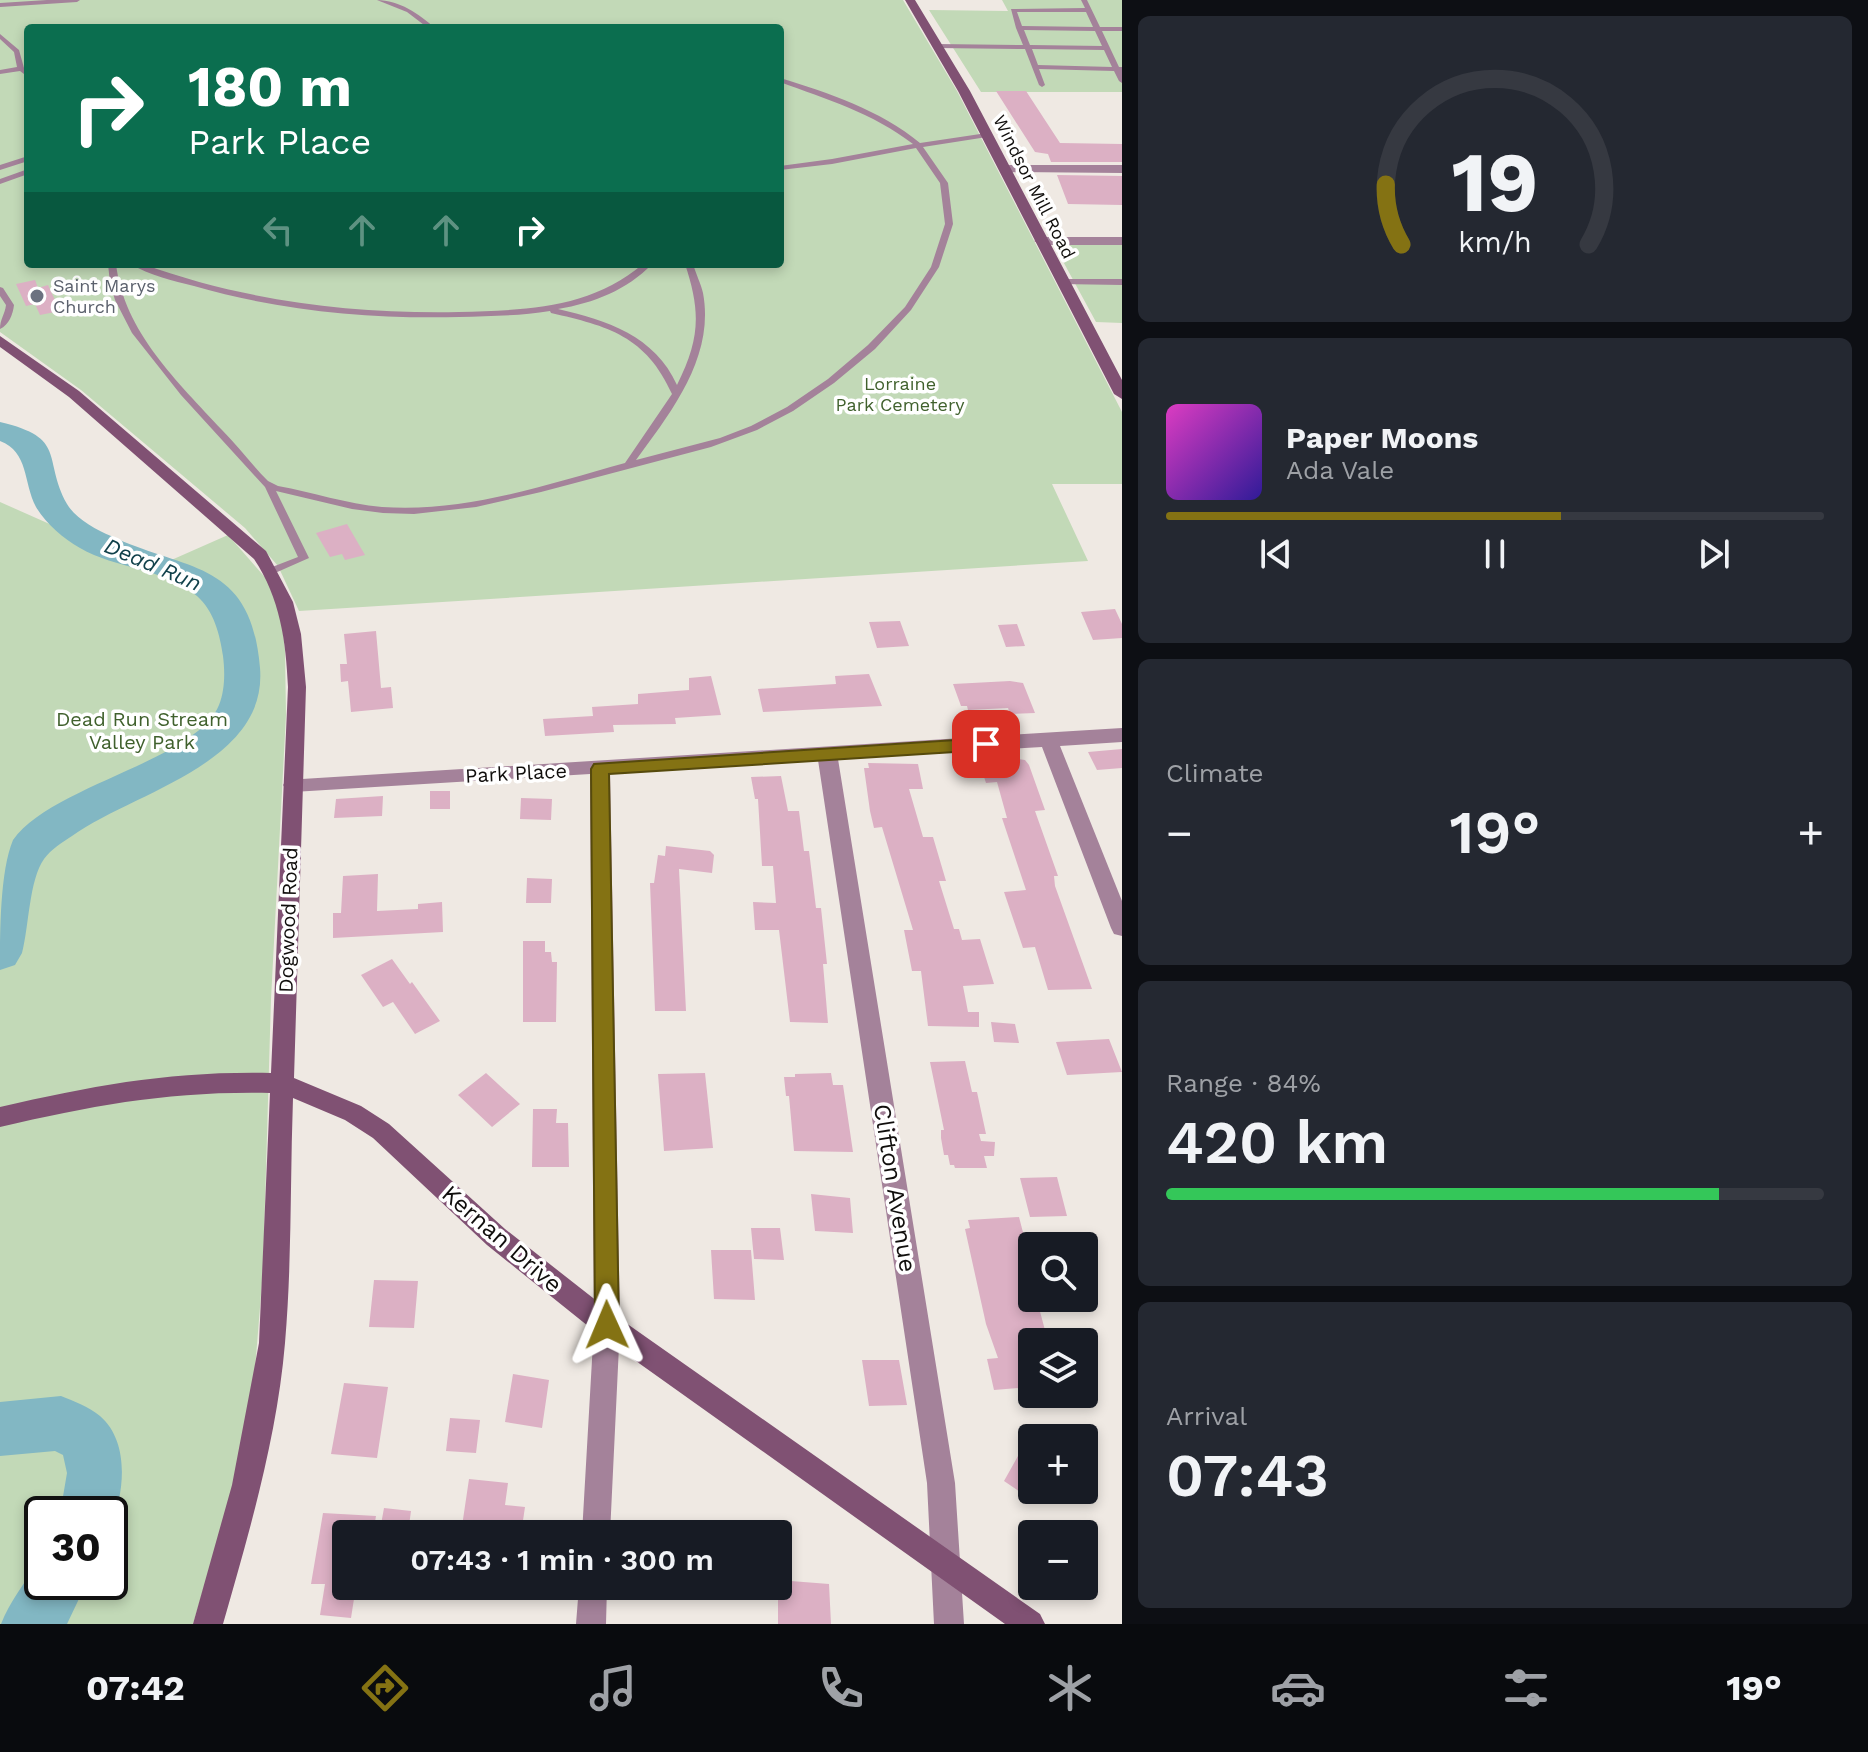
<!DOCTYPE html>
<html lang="en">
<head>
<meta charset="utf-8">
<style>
	:root { --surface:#171b24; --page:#242831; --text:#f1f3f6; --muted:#9ea1a6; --line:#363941; --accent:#847213 }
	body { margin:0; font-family:"Work Sans",sans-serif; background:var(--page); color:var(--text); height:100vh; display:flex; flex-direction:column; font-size:30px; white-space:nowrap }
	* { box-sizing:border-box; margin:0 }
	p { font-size:26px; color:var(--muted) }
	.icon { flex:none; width:44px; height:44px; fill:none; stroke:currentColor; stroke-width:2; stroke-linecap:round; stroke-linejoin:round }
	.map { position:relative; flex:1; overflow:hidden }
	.sheet { display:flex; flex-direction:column; gap:16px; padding:16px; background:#0d0f14; width:746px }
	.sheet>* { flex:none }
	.guide { position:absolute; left:24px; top:24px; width:760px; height:244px; border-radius:8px; box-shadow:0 4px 12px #0003; background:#0b6e4f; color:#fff; overflow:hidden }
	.fabs { position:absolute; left:1018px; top:1232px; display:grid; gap:16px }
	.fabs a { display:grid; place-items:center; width:80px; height:80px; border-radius:8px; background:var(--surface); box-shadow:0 4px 12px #0003; font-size:40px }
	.speed { position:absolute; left:24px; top:1496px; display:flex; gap:16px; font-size:40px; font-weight:700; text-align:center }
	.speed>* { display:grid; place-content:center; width:104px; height:104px; border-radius:50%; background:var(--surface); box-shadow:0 4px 12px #0003; line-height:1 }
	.speed .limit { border:4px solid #111; border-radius:12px; background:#fff; color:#111 }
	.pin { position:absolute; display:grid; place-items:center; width:68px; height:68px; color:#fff; margin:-34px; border-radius:16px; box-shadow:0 4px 12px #0006 }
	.me { position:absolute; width:88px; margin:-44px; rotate:359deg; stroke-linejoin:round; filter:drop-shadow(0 0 6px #0008) }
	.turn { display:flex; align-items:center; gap:28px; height:168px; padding:0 32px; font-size:36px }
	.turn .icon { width:104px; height:104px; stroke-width:2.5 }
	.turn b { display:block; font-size:56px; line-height:68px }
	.lanes { display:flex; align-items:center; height:76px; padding:0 32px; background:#0003; justify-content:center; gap:40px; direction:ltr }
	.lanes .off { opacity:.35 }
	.big { font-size:60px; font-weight:600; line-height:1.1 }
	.sheet .tile { flex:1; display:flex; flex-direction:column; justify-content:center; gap:12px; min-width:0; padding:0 28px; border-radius:12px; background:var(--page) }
	.sheet .dial { align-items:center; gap:0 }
	.dial svg { height:208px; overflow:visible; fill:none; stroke:var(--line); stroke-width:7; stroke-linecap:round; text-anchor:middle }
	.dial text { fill:var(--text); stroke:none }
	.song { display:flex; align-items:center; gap:24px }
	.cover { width:96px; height:96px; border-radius:12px; background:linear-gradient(135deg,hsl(310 70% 55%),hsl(250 70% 35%)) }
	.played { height:8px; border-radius:4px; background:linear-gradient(90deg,var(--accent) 60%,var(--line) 60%) }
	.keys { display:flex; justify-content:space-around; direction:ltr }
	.heat { display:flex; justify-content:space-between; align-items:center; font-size:44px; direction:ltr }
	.charge { height:12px; border-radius:6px; background:linear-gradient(90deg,#34c759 84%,var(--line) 0) }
	.trip { position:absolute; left:332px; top:1520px; width:460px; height:80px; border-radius:8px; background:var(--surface); box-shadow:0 4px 12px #0003; font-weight:600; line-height:80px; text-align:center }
	.menu { display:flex; height:128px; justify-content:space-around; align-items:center; background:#090b0e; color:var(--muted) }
	.menu .icon { width:56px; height:56px }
	.menu .on { color:var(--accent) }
	.menu b { font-size:36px; color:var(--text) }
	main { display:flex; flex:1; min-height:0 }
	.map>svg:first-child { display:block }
	.green { fill:#c2d9b7; fill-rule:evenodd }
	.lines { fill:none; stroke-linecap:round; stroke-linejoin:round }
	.river { fill:#82b7c3; fill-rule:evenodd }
	.building { fill:#dcb0c4 }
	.lane { fill:#a4829a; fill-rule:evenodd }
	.street { fill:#a4829a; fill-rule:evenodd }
	.secondary { fill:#805173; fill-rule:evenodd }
	.route { fill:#847213; stroke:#564a0c; stroke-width:2 }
	.worship-dot { fill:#6b7280; stroke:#fff; stroke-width:3 }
	.labels { text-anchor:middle; stroke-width:7; stroke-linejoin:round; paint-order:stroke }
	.far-street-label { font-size:18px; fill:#100e0c; stroke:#fff }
	.far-worship-label { font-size:18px; fill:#5b616d; stroke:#fff; text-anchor:start }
	.far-park-label { font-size:18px; fill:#40612d; stroke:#fff }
	.park-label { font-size:20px; fill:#40612d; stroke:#fff }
	.street-label { font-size:20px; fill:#100e0c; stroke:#fff }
	.water-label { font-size:22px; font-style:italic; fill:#11414b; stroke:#fff }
	.near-street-label { font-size:24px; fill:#100e0c; stroke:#fff }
</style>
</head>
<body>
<main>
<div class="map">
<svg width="1122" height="1624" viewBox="0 0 1122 1624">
	<rect width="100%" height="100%" fill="#efe9e3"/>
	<path class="green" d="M0,0H903L957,91L1122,412V484H1052L1088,561L299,611L278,566L245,528L81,390L0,332ZM28,28H780V264H28Z
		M1002,0H1122V92H981L929,10L1008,11Z
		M1061,244H1122V323L1096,322L1059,254Z
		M0,502L151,569L228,535L270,583L280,610L285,650L286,715L271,999L263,1270L255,1369L230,1500L193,1624H0ZM42,1514H110V1582H42Z"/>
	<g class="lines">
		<path class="river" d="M0,422C68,438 42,458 67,504C75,518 96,530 111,536C187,572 251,559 260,668C268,764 133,792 72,836C63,842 51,849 44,859C29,880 29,927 22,953L15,965L0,970C0,932 0,871 13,840C52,785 196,761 219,705C225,690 225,672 223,656C220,635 214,611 197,596C164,568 116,569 80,548C63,538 46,524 36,507C23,482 29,452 0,441Z
			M61,1396C74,1401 89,1407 100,1416C131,1443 124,1495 110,1529V1514H60L67,1473L63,1455L55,1451L0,1456V1402Z
			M42,1560V1582H87L67,1624H1C10,1601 25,1583 38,1562Z"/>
	</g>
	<path class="building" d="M996,91H1026L1060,143L1122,144V162H1051L1048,154L1035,152Z
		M1057,175L1122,176V205L1068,204Z
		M35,280L38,288L48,285L60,311L40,315L35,304L26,306L16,284Z
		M347,524L365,555L345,560L342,554L330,557L316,533Z
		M1115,609L1122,624V638L1093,640L1081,612Z
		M900,621L909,646L877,648L869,622Z
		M1017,624L1025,646L1006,647L998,625Z
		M376,631L381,688L391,687L393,708L351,712L348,681L341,682L340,664H347L344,634Z
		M869,674L882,706L763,712L758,689L836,684L835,676Z
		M711,676L721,715L675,718L676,724L613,725L614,732L545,736L543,719L593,716L592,707L638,704V694L689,690V678Z
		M1010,681L1023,683L1035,713L1010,714L1008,708L968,710L967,706H961L953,684Z
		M1122,749V768L1097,770L1088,752Z
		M1018,759L1025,760L1029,765L1045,810L1035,811L1058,876H1054L1055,886L1092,989L1048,990L1035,947L1023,948L1004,892L1026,890L1002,818H1007L997,782L986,783L979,761Z
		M868,763L918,764L923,789H909L923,837H933L946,881H939L954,929H959L962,940L980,939L994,984L963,986L968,1012H979V1027L928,1026L921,971H912L904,930H913L882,827L874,828L870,811L864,768H869Z
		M781,776L788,811H799L804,851H809L816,908H821L827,964H823L828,1023L790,1022L779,930H755L753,902L776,903L773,866H762L758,799H755L751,777Z
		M430,791H450V809H430Z
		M383,796L382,816L334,818L336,799Z
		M521,798L552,799L551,820L520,819Z
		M666,846L710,851L714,855L712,873L679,869L686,1011H655L650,883H654L658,855L665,856Z
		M378,874L377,911L418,909V904L442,902L443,932L333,938V913H341L343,876Z
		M527,878L552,879L551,903H526Z
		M523,941H545V952H551L552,962H557L556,1022H523Z
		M392,959L410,984L412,982L440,1021L415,1034L393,1002L383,1007L361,975Z
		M991,1022L1015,1024L1019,1043L994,1042Z
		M1109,1039L1122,1072L1067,1075L1056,1042Z
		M965,1061L972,1092H977L986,1134H979L981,1141L995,1142L994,1156H984L987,1168H955L954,1165H950L948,1155H944L941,1138V1130H944L930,1062Z
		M486,1073L520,1104L492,1127L458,1095Z
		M705,1073L713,1148L664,1151L658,1074Z
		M831,1073L833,1085H843L853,1152L794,1151L789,1096H786L784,1077H795V1074Z
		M533,1109H557L556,1123H568L569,1167H532Z
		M1057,1177L1067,1216L1030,1217L1020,1178Z
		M811,1194L850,1198L853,1233L815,1231Z
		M1019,1217L1032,1267V1304H1038L1046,1334L1032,1335V1387L994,1390L987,1359L998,1358L986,1324L965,1229L970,1228L968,1220Z
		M751,1228H780L784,1260L754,1259Z
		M711,1250H751L755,1300L714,1299Z
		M374,1280L418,1281L414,1328L369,1327Z
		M862,1360H899L907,1405L869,1406Z
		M513,1374L549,1380L542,1428L505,1422Z
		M344,1383L388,1387L377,1458L331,1454Z
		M450,1418L480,1420L476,1453L446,1451Z
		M1032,1431V1500L1004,1481Z
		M469,1479L508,1483L505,1505L525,1507L521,1534L461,1533Z
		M384,1508L411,1511L408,1533L380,1530Z
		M323,1513L376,1516L373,1534H346V1586H356L351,1618L320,1615L325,1584H311Z
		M778,1580L829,1584L831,1624H778Z"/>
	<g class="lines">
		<path class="lane" d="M47,0H80L77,2L0,7V3Z
			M377,0C399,0 419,14 435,28H428L407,12Z
			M1081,0H1087L1100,27H1122V31H1102L1119,67H1122V83L1119,81L1114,71L1039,69L1045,85L1042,87L1039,85L1025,49L937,48L934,46L937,44L1023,45L1016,28L1011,9L1085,8ZM1017,12H1086L1093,27L1022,26ZM1024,30L1095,31L1102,46L1030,45ZM1032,49L1104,50L1112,67L1038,65Z
			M0,34L19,50L24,68L28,71V77L20,71L0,74V70L17,67L14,52L0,39Z
			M780,78C829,93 880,110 920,143L987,133L991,135L987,137L923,147L948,183L953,224L939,267L911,310L875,349L834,383L793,411L757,430L711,447L541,492L476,507L414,514L383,513L352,509L276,491L309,558L275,573H267L266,571L267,569L298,557L265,487L181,395L132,333L115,300L110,283L108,264H116C124,332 178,382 222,430C238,446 252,465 268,481L278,486C313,492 346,504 382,507C465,513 545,485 625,463L672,394C646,336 608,326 551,313L550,311C520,316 489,316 459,317C369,319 280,311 194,286C173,281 149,275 131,264H143C245,301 351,314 459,312C526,310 590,309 643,264H652C627,290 594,303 558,309C607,320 655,336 677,385C700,339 701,312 685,264H693C696,274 701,284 703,293C715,357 671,412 636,460L720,438L751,426L787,407L828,379L868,345L905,307L931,267L945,224L940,183L916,148L832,164L780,170V166L832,159L913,144C873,113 826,99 780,82Z
			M28,156V161L0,170V165Z
			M28,169V174L0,184V179Z
			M1063,279H1122V285L1060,284L1059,282Z
			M0,287L3,288L14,305C13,314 9,325 0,329C0,319 5,314 6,305L0,296Z"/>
		<path class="street" d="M1005,165H1122V173L1001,172V166Z
			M1122,237V245H1041L1034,241L1041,237Z
			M1122,728V742L1060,746L1122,901V936L1114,934L1111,928L1042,747L838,759L955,1483L964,1624H934L927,1483L818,760L610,773L620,1325L610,1534H582L594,1325L590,774L293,792L286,790L283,785L286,780Z
			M579,1586H607L606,1624H576Z"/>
		<path class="secondary" d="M905,0H915L970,91L1122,380V399L1114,394L958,91Z
			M0,336L79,391L266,551L293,602L301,634L306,687L294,1078L361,1106L389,1124L505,1229L616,1316L1040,1614L1045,1624H1005L598,1334L487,1245L373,1138L345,1120L293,1098C290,1180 292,1262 285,1343C277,1438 249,1533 223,1624H193L232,1485L259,1343L270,1093C171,1091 95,1105 0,1127V1107C96,1085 172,1071 271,1073L288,687C286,641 280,598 254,559L69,397L0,347Z"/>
	</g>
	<path class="route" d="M986,738L995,744L986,750L609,774L619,1325L615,1333L607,1337L598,1333L595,1325L591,769L594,764Z"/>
	<circle class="worship-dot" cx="37" cy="296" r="8"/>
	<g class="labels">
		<g class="far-street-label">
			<text transform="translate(1034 187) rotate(63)" y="6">Windsor Mill Road</text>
		</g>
		<g class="far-worship-label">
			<text x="53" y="292">Saint Marys<tspan x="53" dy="21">Church</tspan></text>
		</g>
		<g class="far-park-label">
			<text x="900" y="390">Lorraine<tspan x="900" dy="21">Park Cemetery</tspan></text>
		</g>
		<g class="park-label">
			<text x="142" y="726">Dead Run Stream<tspan x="142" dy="23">Valley Park</tspan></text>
		</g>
		<g class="street-label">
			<text transform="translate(516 773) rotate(-3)" y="7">Park Place</text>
			<text transform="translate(288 920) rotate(-88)" y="7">Dogwood Road</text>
		</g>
		<g class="water-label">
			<text transform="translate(153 564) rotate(23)" y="8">Dead Run</text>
		</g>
		<g class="near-street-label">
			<text transform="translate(895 1188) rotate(81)" y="8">Clifton Avenue</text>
			<text transform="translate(502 1239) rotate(41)" y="8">Kernan Drive</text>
		</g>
	</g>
</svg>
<div class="fabs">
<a><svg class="icon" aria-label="search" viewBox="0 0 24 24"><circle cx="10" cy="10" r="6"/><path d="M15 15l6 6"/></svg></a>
<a><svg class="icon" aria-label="layers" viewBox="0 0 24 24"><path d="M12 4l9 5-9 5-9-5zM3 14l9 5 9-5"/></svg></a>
<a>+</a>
<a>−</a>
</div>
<div class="speed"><div class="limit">30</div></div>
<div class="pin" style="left:986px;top:744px;background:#d93025"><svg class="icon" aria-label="arrive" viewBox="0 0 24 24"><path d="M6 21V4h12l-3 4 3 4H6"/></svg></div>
<svg class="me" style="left:607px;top:1325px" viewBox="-20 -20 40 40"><path d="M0-17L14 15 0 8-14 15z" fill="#847213" stroke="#fff" stroke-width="4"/></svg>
<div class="trip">07:43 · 1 min · 300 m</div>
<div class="guide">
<div class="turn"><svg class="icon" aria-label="right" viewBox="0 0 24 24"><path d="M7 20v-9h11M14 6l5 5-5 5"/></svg><div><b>180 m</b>Park Place</div></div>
<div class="lanes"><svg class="icon off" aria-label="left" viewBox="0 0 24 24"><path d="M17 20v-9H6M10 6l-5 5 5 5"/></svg><svg class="icon off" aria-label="ahead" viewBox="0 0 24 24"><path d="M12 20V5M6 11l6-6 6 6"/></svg><svg class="icon off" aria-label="ahead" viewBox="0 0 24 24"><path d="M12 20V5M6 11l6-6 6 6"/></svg><svg class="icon" aria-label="right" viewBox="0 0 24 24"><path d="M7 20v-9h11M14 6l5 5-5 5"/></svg></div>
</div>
</div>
<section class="sheet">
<div class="tile dial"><svg viewBox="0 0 100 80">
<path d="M14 69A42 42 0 1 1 86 69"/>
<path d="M14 69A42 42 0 0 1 8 46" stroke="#847213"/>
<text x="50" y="56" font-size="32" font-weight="700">19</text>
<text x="50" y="72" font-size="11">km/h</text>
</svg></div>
<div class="tile">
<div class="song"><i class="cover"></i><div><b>Paper Moons</b><p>Ada Vale</p></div></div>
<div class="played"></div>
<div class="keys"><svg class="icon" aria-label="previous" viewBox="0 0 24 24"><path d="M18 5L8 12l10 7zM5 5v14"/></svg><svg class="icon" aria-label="pause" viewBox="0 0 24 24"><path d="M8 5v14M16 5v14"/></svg><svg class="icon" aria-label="next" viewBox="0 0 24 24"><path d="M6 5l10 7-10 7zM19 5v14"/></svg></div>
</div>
<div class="tile"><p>Climate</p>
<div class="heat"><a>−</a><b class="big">19°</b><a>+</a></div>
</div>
<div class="tile"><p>Range · 84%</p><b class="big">420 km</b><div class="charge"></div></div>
<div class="tile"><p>Arrival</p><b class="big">07:43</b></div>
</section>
</main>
<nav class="menu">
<b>07:42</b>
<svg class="icon on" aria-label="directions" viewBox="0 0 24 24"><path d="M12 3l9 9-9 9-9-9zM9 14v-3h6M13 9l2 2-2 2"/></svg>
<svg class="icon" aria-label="music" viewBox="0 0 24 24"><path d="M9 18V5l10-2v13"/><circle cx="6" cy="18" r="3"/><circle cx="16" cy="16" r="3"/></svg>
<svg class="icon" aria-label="phone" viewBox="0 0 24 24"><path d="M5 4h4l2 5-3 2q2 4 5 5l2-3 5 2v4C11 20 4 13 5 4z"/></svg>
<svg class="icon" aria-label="climate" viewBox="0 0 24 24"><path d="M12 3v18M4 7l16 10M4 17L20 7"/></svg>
<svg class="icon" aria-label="car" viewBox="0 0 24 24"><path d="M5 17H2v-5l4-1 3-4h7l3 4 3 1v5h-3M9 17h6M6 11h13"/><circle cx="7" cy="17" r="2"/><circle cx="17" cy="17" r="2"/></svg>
<svg class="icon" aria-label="filters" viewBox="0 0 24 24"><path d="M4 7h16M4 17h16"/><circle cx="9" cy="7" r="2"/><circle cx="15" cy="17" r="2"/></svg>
<b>19°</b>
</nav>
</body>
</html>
